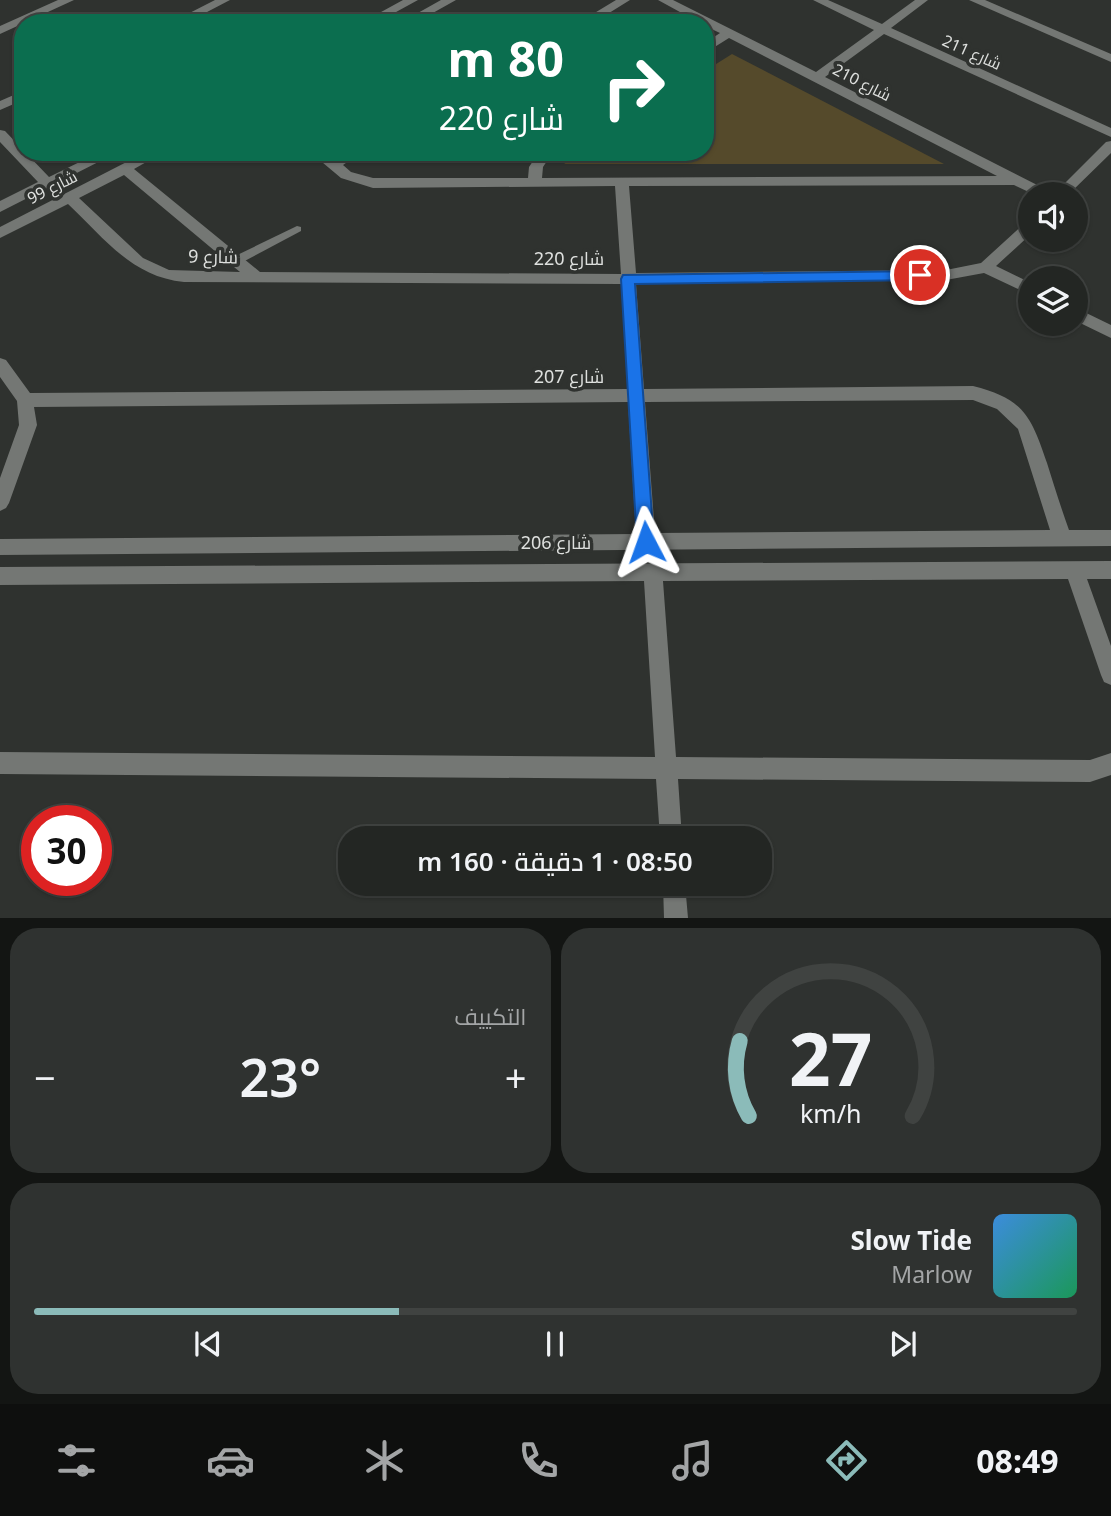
<!DOCTYPE html>
<html lang="ar">
<head>
<meta charset="utf-8">
<style>
	:root { --surface:#232623; --page:#2f3230; --text:#f1f3f6; --muted:#a3a5a6; --line:#404341; --accent:#8bbbb9 }
	body { margin:0; font-family:"Noto Sans",Cairo,sans-serif; background:var(--page); color:var(--text); direction:rtl; height:100vh; display:flex; flex-direction:column; font-size:26px; white-space:nowrap }
	* { box-sizing:border-box; margin:0 }
	p { font-size:23px; color:var(--muted) }
	.icon { flex:none; width:38px; height:38px; fill:none; stroke:currentColor; stroke-width:2; stroke-linecap:round; stroke-linejoin:round }
	.map { position:relative; height:918px; overflow:hidden; direction:ltr }
	.drawer { display:flex; flex-direction:column; gap:10px; padding:10px; background:#131513; flex:1 }
	.drawer>* { flex:none }
	.guide { position:absolute; left:14px; top:14px; width:700px; height:147px; border-radius:28px; box-shadow:0 2px 5px #0004,0 0 0 2px var(--line); direction:rtl; background:#0b6e4f; color:#fff; overflow:hidden }
	.buttons { position:absolute; left:1018px; top:182px; display:grid; gap:14px }
	.buttons a { display:grid; place-items:center; width:70px; height:70px; border-radius:50%; background:var(--surface); box-shadow:0 2px 5px #0004,0 0 0 2px var(--line); font-size:35px }
	.speed { position:absolute; left:21px; top:805px; display:flex; gap:14px; font-size:35px; font-weight:700; text-align:center }
	.speed>* { display:grid; place-content:center; width:91px; height:91px; border-radius:50%; background:var(--surface); box-shadow:0 2px 5px #0004,0 0 0 2px var(--line); line-height:1 }
	.speed .limit { border:10px solid #d22; background:#fff; color:#111 }
	.pin { position:absolute; display:grid; place-items:center; width:60px; height:60px; color:#fff; margin:-30px; border:4px solid #fff; border-radius:50%; box-shadow:0 2px 7px #0007 }
	.me { position:absolute; width:77px; margin:-38px; rotate:356deg; stroke-linejoin:round; filter:drop-shadow(0 0 5px #0008) }
	.turn { display:flex; align-items:center; gap:24px; height:147px; padding:0 35px; font-size:32px }
	.turn .icon { width:91px; height:91px; stroke-width:2.5 }
	.turn b { display:block; font-size:49px; line-height:60px }
	.big { font-size:52px; font-weight:600; line-height:1.1 }
	.drawer .widget { flex:1; display:flex; flex-direction:column; justify-content:center; gap:10px; min-width:0; padding:0 24px; border-radius:28px; background:var(--page) }
	.drawer .dial { align-items:center; gap:0 }
	.dial svg { height:182px; overflow:visible; fill:none; stroke:var(--line); stroke-width:7; stroke-linecap:round; text-anchor:middle }
	.dial text { fill:var(--text); stroke:none }
	.song { display:flex; align-items:center; gap:21px }
	.cover { width:84px; height:84px; border-radius:10px; background:linear-gradient(135deg,hsl(210 70% 55%),hsl(150 70% 35%)) }
	.played { height:7px; border-radius:4px; background:linear-gradient(90deg,var(--accent) 35%,var(--line) 35%) }
	.keys { display:flex; justify-content:space-around; direction:ltr }
	.heat { display:flex; justify-content:space-between; align-items:center; font-size:38px; direction:ltr }
	.drawer .tiles { flex:1; display:grid; gap:10px; grid-template-columns:1fr 1fr }
	.widget:last-child { grid-column:span 2 }
	.trip { position:absolute; left:338px; top:826px; width:434px; height:70px; border-radius:28px; background:var(--surface); box-shadow:0 2px 5px #0004,0 0 0 2px var(--line); font-weight:600; line-height:70px; text-align:center; direction:rtl }
	.menu { display:flex; height:112px; justify-content:space-around; align-items:center; background:#0e0f0e; color:var(--muted) }
	.menu .icon { width:49px; height:49px }
	.menu .active { color:var(--accent) }
	.menu b { font-size:32px; color:var(--text) }
	.map>svg:first-child { display:block }
	.green { fill:#554a2b }
	.lines { fill:none; stroke-linecap:round; stroke-linejoin:round }
	.lane { fill:#747774; fill-rule:evenodd }
	.street { fill:#747774; fill-rule:evenodd }
	.route { fill:#1a73e8; stroke:#114b97; stroke-width:2 }
	.labels { text-anchor:middle; stroke-width:7; stroke-linejoin:round; paint-order:stroke }
	.far-street-label { font-size:16px; fill:#dee0de; stroke:#2f322f }
	.street-label { font-size:18px; fill:#dee0de; stroke:#2f322f }
</style>
</head>
<body>
<div class="map">
<svg width="1111" height="918" viewBox="0 0 1111 918">
	<rect width="100%" height="100%" fill="#2f322f"/>
	<path class="green" d="M732,54L944,164H564L581,152H705V71Z"/>
	<g class="lines">
		<path class="lane" d="M297,226L301,227V231L239,264L235,265L230,261L231,258Z"/>
		<path class="street" d="M58,0H74L0,34V26Z
			M215,0H230L186,23H170Z
			M403,0H418L376,23H361Z
			M441,0H456L415,23H400Z
			M616,0H630L593,23H578Z
			M658,0H673L816,72L874,30L813,0H828L882,24L915,0H928L891,28L1111,128V137L884,34L825,77L1049,191L1051,194H1033L1014,185L629,186L636,273L946,270L981,263L1026,222L1031,220V234L996,266L1031,283V295L984,273L946,280L636,284L644,389L973,386C1024,399 1031,416 1047,463C1054,485 1061,508 1069,530H1111V546L0,555V539L636,534L628,402L34,407L37,425L9,503L6,508L0,511V478L19,425L17,401L0,377V358L6,360L30,393L628,389L621,284L184,282C132,277 104,238 68,204L0,238V227L146,152H164L134,169L260,272L621,274L615,186L373,188L341,178L310,152H326L334,159L345,152H362L343,165L351,172L373,178H528L529,167L539,152H553L543,167L542,178L997,176L729,38L705,53V43L720,33L705,26V23H700ZM124,175L240,272L169,270L143,258L79,198ZM973,400L997,409L1018,429L1050,530L655,533L645,402Z
			M969,0H985L1111,54V62Z
			M23,91V100L0,110V101Z
			M0,130L5,131L49,177L100,152H118L0,212V201L38,182L0,142Z
			M1111,141V153L1069,194H1054L1106,142Z
			M1076,308L1111,325V338L1076,321Z
			M1111,561V579H1087L1111,646V685L1104,682L1101,675L1068,579L663,581L676,757L1090,760L1111,753V775L1090,782L678,779L682,838H660L656,779L0,774V752L655,757L644,581L0,585V567Z
			M663,884H685L688,918H664Z"/>
	</g>
	<path class="route" d="M920,271L926,275L920,280L635,284L654,542L652,547L646,549L640,547L637,542L621,279L623,275Z"/>
	<g class="labels">
		<g class="far-street-label">
			<text transform="translate(972 52) rotate(24)" y="6">شارع 211</text>
			<text transform="translate(862 82) rotate(27)" y="6">شارع 210</text>
			<text transform="translate(52 187) rotate(-27)" y="6">شارع 99</text>
		</g>
		<g class="street-label">
			<text transform="translate(213 257) rotate(1)" y="6">شارع 9</text>
			<text x="569" y="265">شارع 220</text>
			<text x="569" y="383">شارع 207</text>
			<text x="556" y="549">شارع 206</text>
		</g>
	</g>
</svg>
<div class="buttons">
<a><svg class="icon" aria-label="sound" viewBox="0 0 24 24"><path d="M4 9h4l5-4v14l-5-4H4zM17 9q2 3 0 6"/></svg></a>
<a><svg class="icon" aria-label="layers" viewBox="0 0 24 24"><path d="M12 4l9 5-9 5-9-5zM3 14l9 5 9-5"/></svg></a>
</div>
<div class="speed"><div class="limit">30</div></div>
<div class="pin" style="left:920px;top:275px;background:#d93025"><svg class="icon" aria-label="arrive" viewBox="0 0 24 24"><path d="M6 21V4h12l-3 4 3 4H6"/></svg></div>
<svg class="me" style="left:646px;top:542px" viewBox="-20 -20 40 40"><path d="M0-17L14 15 0 8-14 15z" fill="#1a73e8" stroke="#fff" stroke-width="4"/></svg>
<div class="trip">08:50 · 1 دقيقة · 160 m</div>
<div class="guide">
<div class="turn"><svg class="icon" aria-label="right" viewBox="0 0 24 24"><path d="M7 20v-9h11M14 6l5 5-5 5"/></svg><div><b>80 m</b>شارع 220</div></div>
</div>
</div>
<section class="drawer">
<div class="tiles">
<div class="widget dial"><svg viewBox="0 0 100 80">
<path d="M14 69A42 42 0 1 1 86 69"/>
<path d="M14 69A42 42 0 0 1 10 36" stroke="#8bbbb9"/>
<text x="50" y="56" font-size="32" font-weight="700">27</text>
<text x="50" y="72" font-size="11">km/h</text>
</svg></div>
<div class="widget"><p>التكييف</p>
<div class="heat"><a>−</a><b class="big">23°</b><a>+</a></div>
</div>
<div class="widget">
<div class="song"><i class="cover"></i><div><b>Slow Tide</b><p>Marlow</p></div></div>
<div class="played"></div>
<div class="keys"><svg class="icon" aria-label="previous" viewBox="0 0 24 24"><path d="M18 5L8 12l10 7zM5 5v14"/></svg><svg class="icon" aria-label="pause" viewBox="0 0 24 24"><path d="M8 5v14M16 5v14"/></svg><svg class="icon" aria-label="next" viewBox="0 0 24 24"><path d="M6 5l10 7-10 7zM19 5v14"/></svg></div>
</div>
</div>
</section>
<nav class="menu">
<b>08:49</b>
<svg class="icon active" aria-label="directions" viewBox="0 0 24 24"><path d="M12 3l9 9-9 9-9-9zM9 14v-3h6M13 9l2 2-2 2"/></svg>
<svg class="icon" aria-label="music" viewBox="0 0 24 24"><path d="M9 18V5l10-2v13"/><circle cx="6" cy="18" r="3"/><circle cx="16" cy="16" r="3"/></svg>
<svg class="icon" aria-label="phone" viewBox="0 0 24 24"><path d="M5 4h4l2 5-3 2q2 4 5 5l2-3 5 2v4C11 20 4 13 5 4z"/></svg>
<svg class="icon" aria-label="climate" viewBox="0 0 24 24"><path d="M12 3v18M4 7l16 10M4 17L20 7"/></svg>
<svg class="icon" aria-label="car" viewBox="0 0 24 24"><path d="M5 17H2v-5l4-1 3-4h7l3 4 3 1v5h-3M9 17h6M6 11h13"/><circle cx="7" cy="17" r="2"/><circle cx="17" cy="17" r="2"/></svg>
<svg class="icon" aria-label="filters" viewBox="0 0 24 24"><path d="M4 7h16M4 17h16"/><circle cx="9" cy="7" r="2"/><circle cx="15" cy="17" r="2"/></svg>
</nav>
</body>
</html>
